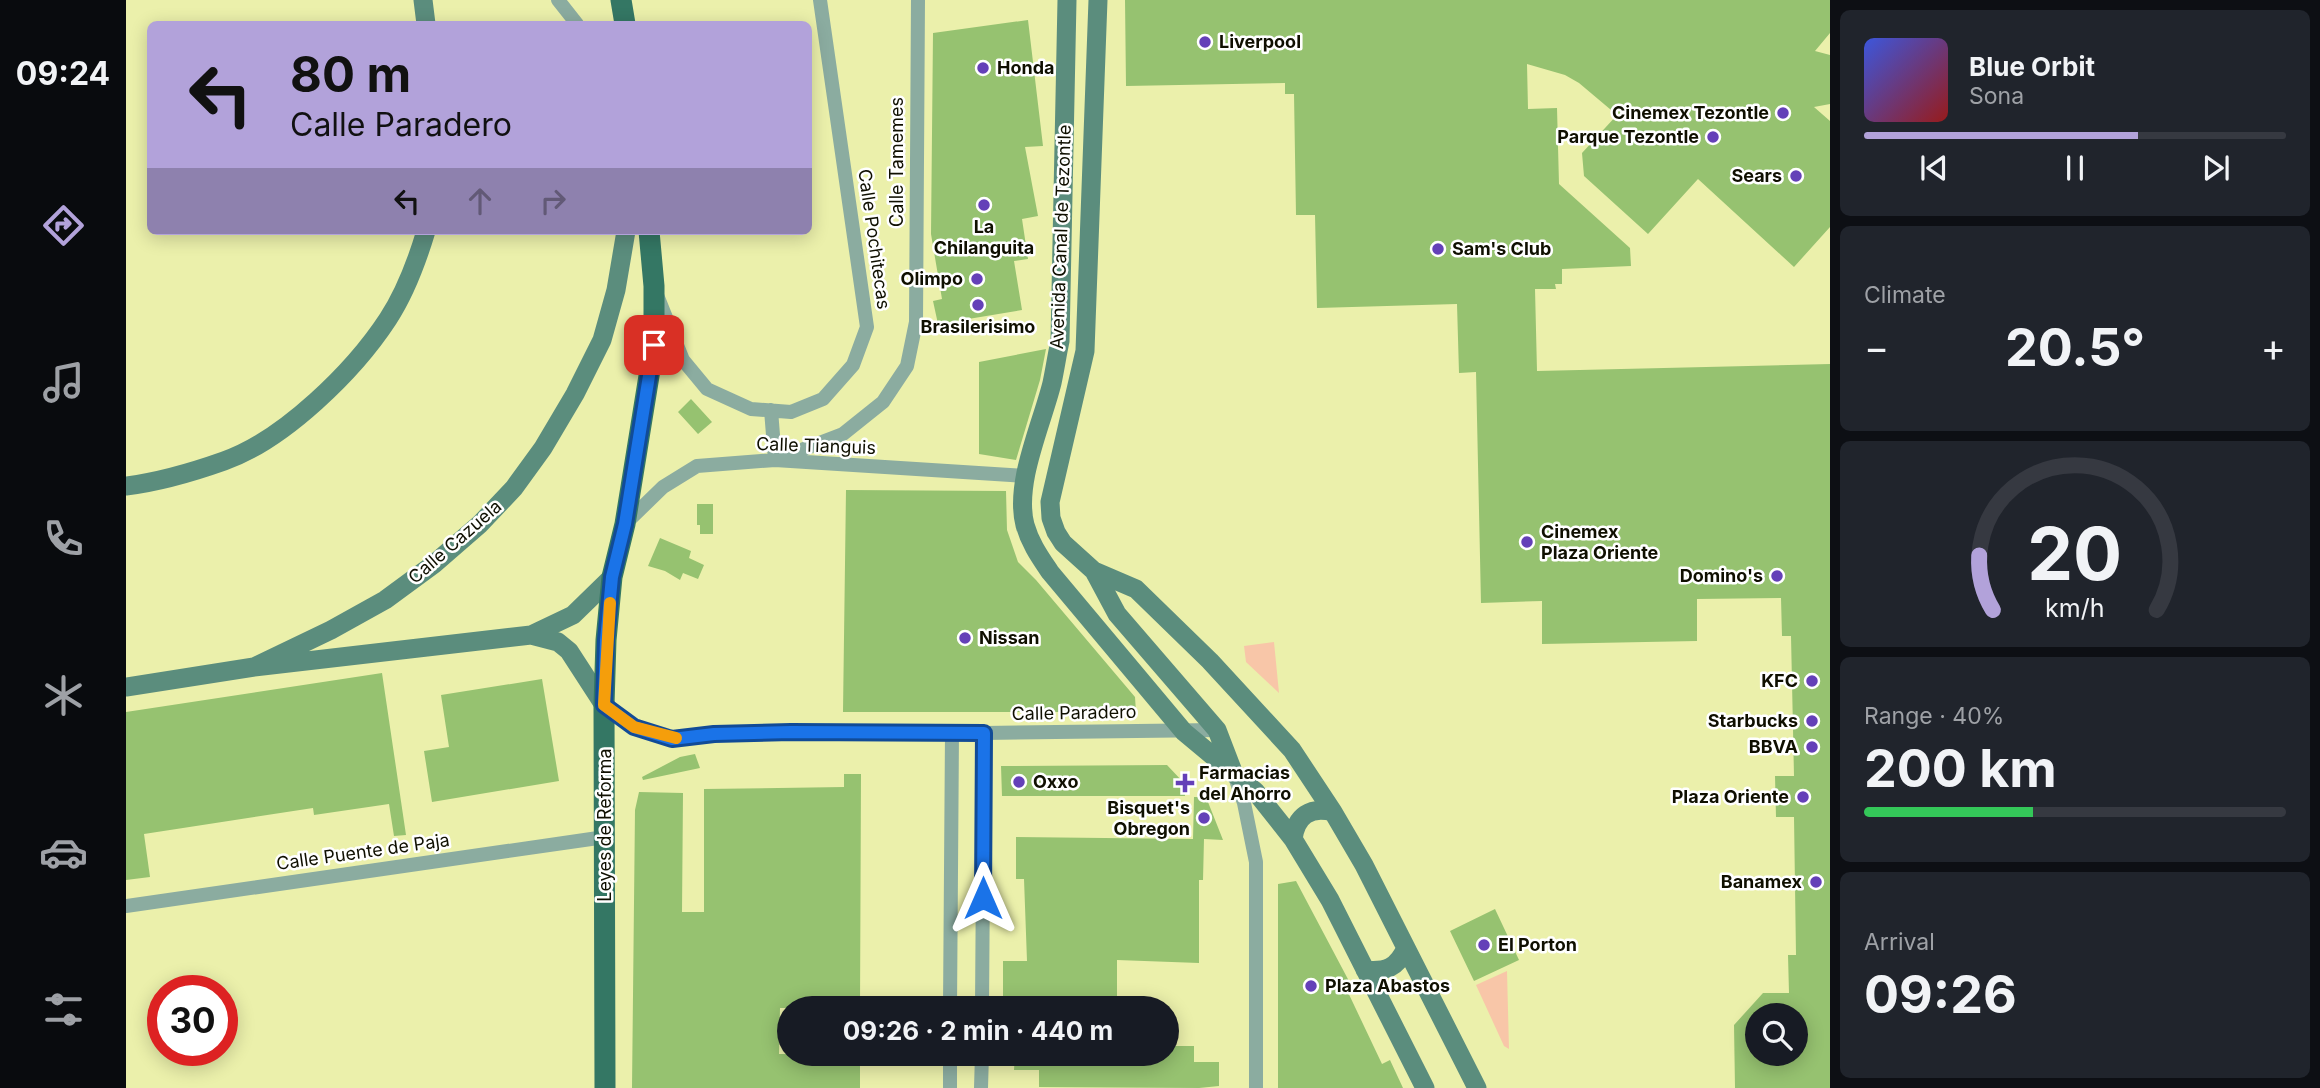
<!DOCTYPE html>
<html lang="en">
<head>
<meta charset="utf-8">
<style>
	:root { --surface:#171b24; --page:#20242c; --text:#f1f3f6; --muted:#9ea1a6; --line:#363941; --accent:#b2a2da }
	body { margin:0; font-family:Inter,sans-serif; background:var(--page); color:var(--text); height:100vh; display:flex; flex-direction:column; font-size:26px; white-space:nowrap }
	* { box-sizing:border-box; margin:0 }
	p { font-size:23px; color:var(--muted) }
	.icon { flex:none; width:38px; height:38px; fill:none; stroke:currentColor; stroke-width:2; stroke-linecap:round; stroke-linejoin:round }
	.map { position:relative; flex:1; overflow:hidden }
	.sheet { display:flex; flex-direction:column; gap:10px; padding:10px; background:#0d0f14; width:490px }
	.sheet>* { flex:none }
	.banner { position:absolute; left:21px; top:21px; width:665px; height:214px; border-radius:10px; box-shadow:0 4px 18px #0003; background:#b2a2da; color:#111; overflow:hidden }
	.fabs { position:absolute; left:1619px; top:1003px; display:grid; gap:14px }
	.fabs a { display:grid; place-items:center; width:63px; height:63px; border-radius:50%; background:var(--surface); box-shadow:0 4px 18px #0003; font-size:35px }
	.speed { position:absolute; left:21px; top:975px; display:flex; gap:14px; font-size:35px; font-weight:700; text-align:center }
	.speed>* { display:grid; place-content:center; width:91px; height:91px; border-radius:50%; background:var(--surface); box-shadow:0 4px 18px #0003; line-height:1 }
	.speed .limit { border:10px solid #d22; background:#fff; color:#111 }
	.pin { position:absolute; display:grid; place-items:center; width:60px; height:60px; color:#fff; margin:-30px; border-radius:14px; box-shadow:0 4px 10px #0006 }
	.me { position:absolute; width:77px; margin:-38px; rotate:0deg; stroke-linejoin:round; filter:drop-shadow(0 0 5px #0008) }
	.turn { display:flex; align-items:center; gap:24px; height:147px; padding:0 28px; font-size:32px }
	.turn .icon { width:91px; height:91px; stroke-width:2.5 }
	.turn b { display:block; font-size:49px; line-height:60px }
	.lanes { display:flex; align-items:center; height:66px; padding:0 28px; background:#0003; justify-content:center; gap:35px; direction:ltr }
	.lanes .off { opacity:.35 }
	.big { font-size:52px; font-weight:700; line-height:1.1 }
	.sheet .tile { flex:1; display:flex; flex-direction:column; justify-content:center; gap:10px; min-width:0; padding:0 24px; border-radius:10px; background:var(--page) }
	.sheet .dial { align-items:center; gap:0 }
	.dial svg { height:182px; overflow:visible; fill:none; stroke:var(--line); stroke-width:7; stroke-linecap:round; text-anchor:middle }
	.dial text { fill:var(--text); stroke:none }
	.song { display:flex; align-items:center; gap:21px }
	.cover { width:84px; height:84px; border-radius:10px; background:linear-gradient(135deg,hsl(230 70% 55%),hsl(0 70% 35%)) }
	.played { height:7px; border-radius:4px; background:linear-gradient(90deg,var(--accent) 65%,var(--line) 65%) }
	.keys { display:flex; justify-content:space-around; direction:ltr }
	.heat { display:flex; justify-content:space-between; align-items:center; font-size:38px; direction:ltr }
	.charge { height:10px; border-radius:5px; background:linear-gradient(90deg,#34c759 40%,var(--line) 0) }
	.trip { position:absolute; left:651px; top:996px; width:402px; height:70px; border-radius:35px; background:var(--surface); box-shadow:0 4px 18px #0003; font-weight:700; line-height:70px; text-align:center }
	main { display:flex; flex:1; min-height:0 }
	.dock { display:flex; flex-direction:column; width:126px; justify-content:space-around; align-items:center; background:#090b0e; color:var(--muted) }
	.dock .icon { width:49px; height:49px }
	.dock .active { color:var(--accent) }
	.dock b { font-size:32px; color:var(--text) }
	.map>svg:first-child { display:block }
	.green { fill:#f8c6a8 }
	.building { fill:#96c270; fill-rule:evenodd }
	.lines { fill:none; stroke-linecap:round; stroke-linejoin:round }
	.minor { stroke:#8baca0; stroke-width:14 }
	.secondary { stroke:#5b8d7d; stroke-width:19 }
	.primary { stroke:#347764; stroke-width:21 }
	.route-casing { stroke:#114b97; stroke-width:18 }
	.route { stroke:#1a73e8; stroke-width:12 }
	.slow { stroke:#f59e0b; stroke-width:12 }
	.poi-dot { fill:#6440b8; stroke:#fff; stroke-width:2.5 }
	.labels { text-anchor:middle; stroke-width:5; stroke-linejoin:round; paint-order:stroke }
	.poi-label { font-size:18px; font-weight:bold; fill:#0f0f00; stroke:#fff; text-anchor:end }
	.street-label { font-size:18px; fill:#0f0f00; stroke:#fff }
</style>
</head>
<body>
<main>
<nav class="dock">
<b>09:24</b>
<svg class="icon active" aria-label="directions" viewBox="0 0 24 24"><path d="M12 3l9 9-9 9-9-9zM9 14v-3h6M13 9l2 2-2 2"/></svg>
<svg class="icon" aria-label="music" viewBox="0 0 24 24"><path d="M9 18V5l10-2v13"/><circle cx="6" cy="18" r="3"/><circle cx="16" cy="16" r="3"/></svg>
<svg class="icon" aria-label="phone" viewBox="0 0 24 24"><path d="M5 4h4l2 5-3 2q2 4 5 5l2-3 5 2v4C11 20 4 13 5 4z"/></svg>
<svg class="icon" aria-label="climate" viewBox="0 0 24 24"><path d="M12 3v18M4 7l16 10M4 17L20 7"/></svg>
<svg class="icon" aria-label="car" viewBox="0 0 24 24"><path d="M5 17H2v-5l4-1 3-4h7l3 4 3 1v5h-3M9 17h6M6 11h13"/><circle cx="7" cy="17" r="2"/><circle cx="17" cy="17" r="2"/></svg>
<svg class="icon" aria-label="filters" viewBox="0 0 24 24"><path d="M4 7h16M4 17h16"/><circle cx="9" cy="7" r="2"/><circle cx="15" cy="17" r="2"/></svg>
</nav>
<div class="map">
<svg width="1704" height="1088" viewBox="0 0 1704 1088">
	<rect width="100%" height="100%" fill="#ebf0ab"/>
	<path class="green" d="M1148,642L1153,693L1120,662L1118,646Z
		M1381,971L1383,1049L1378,1046L1350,985Z"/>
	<path class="building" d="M999,0H1704V33L1689,51L1704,55V104L1688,107L1704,121V227L1668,267L1572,179L1522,234L1458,176L1456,153L1491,115L1453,83L1439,75L1401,64L1402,109L1431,108L1433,184L1504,248L1505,266L1436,269V284H1429L1430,289H1409L1411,371L1704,364V1088H1609L1608,1025L1637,993H1663L1662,955H1670L1668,817H1650L1649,776H1668L1665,636H1656L1655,598L1571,599V641L1416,644V601L1355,603L1350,372L1333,373L1331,304L1191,308L1189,215H1170L1168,94H1159V83L1000,86ZM1631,1015H1670V1054H1631Z
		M902,20L917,146L899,147L912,216L896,219L902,259L888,261L896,310L812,324L807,301L816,299L805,234L807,33Z
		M920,349L914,380L890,460L853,454V362Z
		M565,399L586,422L572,434L552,412Z
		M720,490L880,491L881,530L892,562L910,580L1009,697L1010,712H717Z
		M571,504H587V534H574V525H571Z
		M534,538L565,551L563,558L578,565L572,579L557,573L554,580L539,571L522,566Z
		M256,673L280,835L268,836L263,804L188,815L187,808L18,834L24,877L0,880V712Z
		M416,679L433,781L306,802L298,751L323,747L315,695Z
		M569,754L574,768L517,780L516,777L554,757Z
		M1041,765L1058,783L1059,796H876L875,766Z
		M718,774H735L734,1008H654L653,1054H734V1088H506L509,810L513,792L557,793L556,912H578V789L718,787Z
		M1068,797H1080L1097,840L1078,839L1077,880H1073V963L991,960V1008H877V961H901L898,879H890V837L1067,839Z
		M1170,881L1224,983L1219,986L1256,1064L1264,1060L1277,1088H1152V884Z
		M1369,909L1393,960L1348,981L1324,931Z
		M1041,1046H1068V1062H1093V1086L1073,1088L913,1087V1070H888L889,1054H1041Z"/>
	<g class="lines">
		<path class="minor" d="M432,0L451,24
			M531,295L557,360L581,389L625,409L665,412L697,399L727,365L741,327L694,0
			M645,410L649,460L717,434L757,402L781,366L790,322L792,0
			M500,523L537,487L571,466L649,460L900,476
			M478,705L508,727L546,739L588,734L665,732L858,733L1091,730
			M1108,774L1118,803L1130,862V1088
			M0,906L479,837
			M824,1008L826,733
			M856,1008L858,733
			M824,1088V1054
			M855,1088L856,1054"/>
		<path class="secondary" d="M297,0L300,24
			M941,0L934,341C931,355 929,369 926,383C916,424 888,483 899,525C904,543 914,557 924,572L1058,732L1129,791L1167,839L1204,900L1299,1088
			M972,0L959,351L924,502L925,518L930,532L937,543L968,571L1010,589L1084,661L1166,750L1207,812L1238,865L1351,1088
			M0,486C33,482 67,472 98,461C158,440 228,371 262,319C279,293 291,261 300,231
			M968,571L991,614L1091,730L1106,769
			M405,635L432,642L443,651L478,705
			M128,667L205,630L259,600L308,564L354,524L388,488L417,448L449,394L476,340L490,290L500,231
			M0,687L128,667L405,635L447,615L486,577
			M1167,839C1170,816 1184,806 1207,812
			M1239,970C1260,972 1271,968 1280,948"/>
		<path class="primary" d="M495,0L499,24
			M479,1088L478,705L480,640L486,577L499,524L528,345V286L523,231"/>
	</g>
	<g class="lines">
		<defs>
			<path id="route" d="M528,345L499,524L486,577L480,640L478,705L508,727L546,739L588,734L665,732L858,733L857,898"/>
		</defs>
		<use href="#route" class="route-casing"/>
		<use href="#route" class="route"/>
		<path class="slow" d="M484,603L478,705L508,727L550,738"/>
	</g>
	<g class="poi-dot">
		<circle cx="1079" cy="42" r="7"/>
		<circle cx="857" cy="68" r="7"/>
		<circle cx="1657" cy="113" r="7"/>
		<circle cx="1587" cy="137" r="7"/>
		<circle cx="1670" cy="176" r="7"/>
		<circle cx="858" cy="205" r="7"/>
		<circle cx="1312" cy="249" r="7"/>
		<circle cx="851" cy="279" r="7"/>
		<circle cx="852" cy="305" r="7"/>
		<circle cx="1401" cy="542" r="7"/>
		<circle cx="1651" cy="576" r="7"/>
		<circle cx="839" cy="638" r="7"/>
		<circle cx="1686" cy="681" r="7"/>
		<circle cx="1686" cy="721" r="7"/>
		<circle cx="1686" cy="747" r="7"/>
		<circle cx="893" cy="782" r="7"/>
		<path d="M1055.5 772.5h7v7h7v7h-7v7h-7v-7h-7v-7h7z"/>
		<circle cx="1677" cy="797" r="7"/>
		<circle cx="1078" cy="818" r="7"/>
		<circle cx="1690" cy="882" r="7"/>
		<circle cx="1358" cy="945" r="7"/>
		<circle cx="1185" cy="986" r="7"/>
	</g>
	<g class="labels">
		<g class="poi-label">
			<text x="1093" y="48" text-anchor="start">Liverpool</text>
			<text x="871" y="74" text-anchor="start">Honda</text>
			<text x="1643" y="119">Cinemex Tezontle</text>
			<text x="1573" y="143">Parque Tezontle</text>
			<text x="1656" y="182">Sears</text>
			<text x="858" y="233" text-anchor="middle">La<tspan x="858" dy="21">Chilanguita</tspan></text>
			<text x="1326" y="255" text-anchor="start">Sam's Club</text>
			<text x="837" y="285">Olimpo</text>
			<text x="852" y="333" text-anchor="middle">Brasilerisimo</text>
			<text x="1415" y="538" text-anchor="start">Cinemex<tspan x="1415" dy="21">Plaza Oriente</tspan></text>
			<text x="1637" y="582">Domino's</text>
			<text x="853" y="644" text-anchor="start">Nissan</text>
			<text x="1672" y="687">KFC</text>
			<text x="1672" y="727">Starbucks</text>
			<text x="1672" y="753">BBVA</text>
			<text x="1073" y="779" text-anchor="start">Farmacias<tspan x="1073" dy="21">del Ahorro</tspan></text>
			<text x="907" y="788" text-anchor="start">Oxxo</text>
			<text x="1663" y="803">Plaza Oriente</text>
			<text x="1064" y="814">Bisquet's<tspan x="1064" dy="21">Obregon</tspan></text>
			<text x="1676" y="888">Banamex</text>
			<text x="1372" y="951" text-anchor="start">El Porton</text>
			<text x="1199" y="992" text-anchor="start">Plaza Abastos</text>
		</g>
		<g class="street-label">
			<text transform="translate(771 162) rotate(-90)" y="6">Calle Tamemes</text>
			<text transform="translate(935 237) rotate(-88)" y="6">Avenida Canal de Tezontle</text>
			<text transform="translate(748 239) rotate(82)" y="6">Calle Pochitecas</text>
			<text transform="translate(690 446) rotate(2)" y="6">Calle Tianguis</text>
			<text transform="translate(329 542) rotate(-41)" y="6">Calle Cazuela</text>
			<text transform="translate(948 713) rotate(-1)" y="6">Calle Paradero</text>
			<text transform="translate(479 825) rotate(-90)" y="6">Leyes de Reforma</text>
			<text transform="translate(237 852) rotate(-8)" y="6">Calle Puente de Paja</text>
		</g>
	</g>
</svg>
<div class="fabs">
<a><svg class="icon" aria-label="search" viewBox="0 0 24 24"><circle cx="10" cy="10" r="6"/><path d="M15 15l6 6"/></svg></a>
</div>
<div class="speed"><div class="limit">30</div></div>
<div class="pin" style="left:528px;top:345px;background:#d93025"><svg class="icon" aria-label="arrive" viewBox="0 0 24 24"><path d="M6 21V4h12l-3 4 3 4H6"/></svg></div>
<svg class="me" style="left:857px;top:898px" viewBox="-20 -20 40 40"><path d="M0-17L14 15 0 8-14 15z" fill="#1a73e8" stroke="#fff" stroke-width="4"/></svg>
<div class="trip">09:26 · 2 min · 440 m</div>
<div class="banner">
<div class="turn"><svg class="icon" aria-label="left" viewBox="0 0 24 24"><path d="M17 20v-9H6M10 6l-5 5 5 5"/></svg><div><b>80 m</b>Calle Paradero</div></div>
<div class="lanes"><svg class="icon" aria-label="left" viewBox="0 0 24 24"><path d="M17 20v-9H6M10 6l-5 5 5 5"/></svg><svg class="icon off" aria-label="ahead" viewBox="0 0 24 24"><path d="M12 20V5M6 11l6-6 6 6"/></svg><svg class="icon off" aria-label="right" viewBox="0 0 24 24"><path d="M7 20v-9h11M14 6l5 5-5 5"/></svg></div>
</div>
</div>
<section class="sheet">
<div class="tile">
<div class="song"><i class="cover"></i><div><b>Blue Orbit</b><p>Sona</p></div></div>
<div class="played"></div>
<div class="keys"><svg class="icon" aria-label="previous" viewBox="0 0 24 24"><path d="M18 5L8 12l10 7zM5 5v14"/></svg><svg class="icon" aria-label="pause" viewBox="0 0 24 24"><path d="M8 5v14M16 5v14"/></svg><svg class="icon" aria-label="next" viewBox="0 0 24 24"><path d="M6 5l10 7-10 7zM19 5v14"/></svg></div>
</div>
<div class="tile"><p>Climate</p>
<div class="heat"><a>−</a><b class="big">20.5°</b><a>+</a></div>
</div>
<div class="tile dial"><svg viewBox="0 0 100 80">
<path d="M14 69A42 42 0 1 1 86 69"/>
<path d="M14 69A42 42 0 0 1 8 45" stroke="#b2a2da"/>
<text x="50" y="56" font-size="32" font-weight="700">20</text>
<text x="50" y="72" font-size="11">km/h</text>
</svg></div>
<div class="tile"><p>Range · 40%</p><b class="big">200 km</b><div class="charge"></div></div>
<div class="tile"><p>Arrival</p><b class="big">09:26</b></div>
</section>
</main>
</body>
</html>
